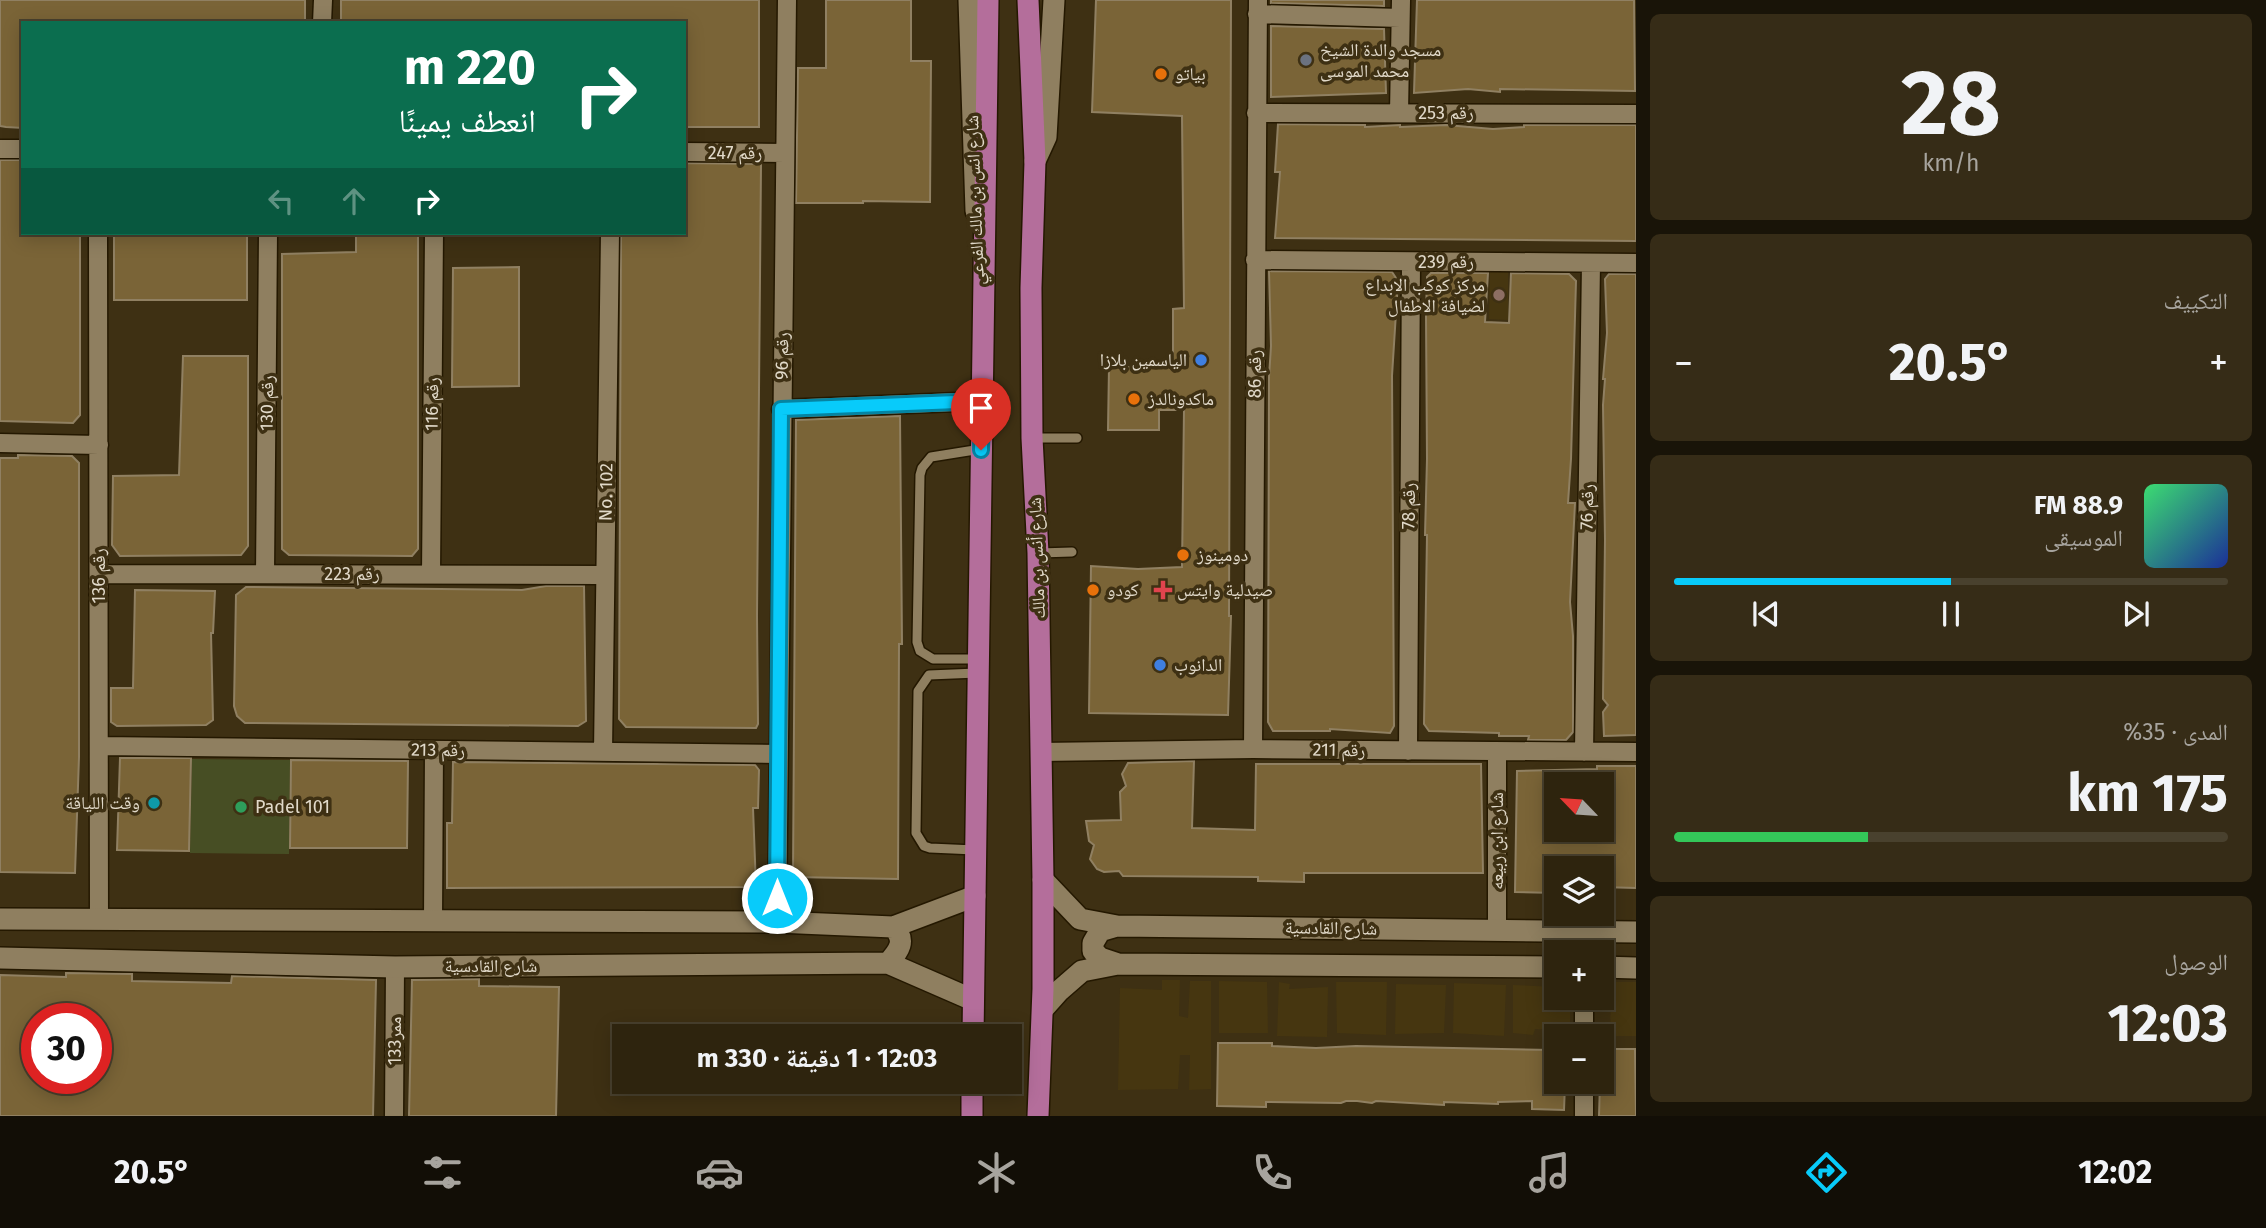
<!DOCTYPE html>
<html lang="ar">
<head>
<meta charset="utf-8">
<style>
	:root { --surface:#2e240e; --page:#362c17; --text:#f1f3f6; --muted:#a7a49e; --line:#49412e; --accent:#08cbfa }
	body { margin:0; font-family:"Fira Sans","Noto Naskh Arabic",sans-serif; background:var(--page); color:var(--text); direction:rtl; height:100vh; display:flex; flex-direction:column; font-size:26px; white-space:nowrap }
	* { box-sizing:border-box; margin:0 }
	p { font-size:23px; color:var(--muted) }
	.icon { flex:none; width:38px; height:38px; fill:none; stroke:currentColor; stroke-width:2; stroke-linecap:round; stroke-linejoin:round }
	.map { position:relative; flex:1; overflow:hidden; direction:ltr }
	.drawer { display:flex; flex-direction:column; gap:14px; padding:14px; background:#191408; width:630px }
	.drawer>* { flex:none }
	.top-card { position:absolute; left:21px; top:21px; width:665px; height:214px; border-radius:0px; box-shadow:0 4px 18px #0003,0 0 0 2px var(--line); direction:rtl; background:#0b6e4f; color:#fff; overflow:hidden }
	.needle { width:46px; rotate:295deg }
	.buttons { position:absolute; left:1544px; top:772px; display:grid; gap:14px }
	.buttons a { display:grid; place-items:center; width:70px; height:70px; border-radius:0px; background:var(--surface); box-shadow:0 4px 18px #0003,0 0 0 2px var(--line); font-size:35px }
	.speed { position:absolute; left:21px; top:1003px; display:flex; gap:14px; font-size:35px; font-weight:700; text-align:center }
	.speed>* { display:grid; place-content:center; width:91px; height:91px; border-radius:50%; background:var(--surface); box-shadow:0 4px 18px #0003,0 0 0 2px var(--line); line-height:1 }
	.speed .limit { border:10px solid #d22; background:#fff; color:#111 }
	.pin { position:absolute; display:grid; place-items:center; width:60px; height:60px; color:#fff; margin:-72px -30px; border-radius:50% 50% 50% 0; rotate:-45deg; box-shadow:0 0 7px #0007 }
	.pin .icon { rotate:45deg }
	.me { position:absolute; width:77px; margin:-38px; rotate:0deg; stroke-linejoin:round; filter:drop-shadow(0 0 5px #0008) }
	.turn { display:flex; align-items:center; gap:24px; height:147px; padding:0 35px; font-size:32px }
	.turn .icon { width:91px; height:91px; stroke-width:2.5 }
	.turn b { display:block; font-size:49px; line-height:60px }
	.lanes { display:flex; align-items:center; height:66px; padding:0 35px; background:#0003; justify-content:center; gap:35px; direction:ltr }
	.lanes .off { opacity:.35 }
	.big { font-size:52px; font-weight:700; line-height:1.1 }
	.drawer .card { flex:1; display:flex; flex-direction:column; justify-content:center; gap:10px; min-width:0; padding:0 24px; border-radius:10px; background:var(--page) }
	.drawer .dial { align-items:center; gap:0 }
	.dial b { font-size:91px; line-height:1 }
	.song { display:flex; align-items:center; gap:21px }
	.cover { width:84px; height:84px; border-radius:10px; background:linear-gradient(135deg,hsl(140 70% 55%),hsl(230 70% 35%)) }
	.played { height:7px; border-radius:4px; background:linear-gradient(90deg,var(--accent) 50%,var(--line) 50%) }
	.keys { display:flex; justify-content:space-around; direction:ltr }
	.heat { display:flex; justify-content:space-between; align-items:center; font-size:38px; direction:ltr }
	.charge { height:10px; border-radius:5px; background:linear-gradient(90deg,#34c759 35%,var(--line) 0) }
	.trip { position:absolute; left:612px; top:1024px; width:410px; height:70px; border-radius:0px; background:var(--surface); box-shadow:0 4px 18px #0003,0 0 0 2px var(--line); font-weight:700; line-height:70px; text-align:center; direction:rtl }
	.tabs { display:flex; height:112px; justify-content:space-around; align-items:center; background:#120e06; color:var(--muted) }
	.tabs .icon { width:49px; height:49px }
	.tabs .current { color:var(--accent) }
	.tabs b { font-size:32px; color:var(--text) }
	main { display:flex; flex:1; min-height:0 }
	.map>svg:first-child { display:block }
	.built { fill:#463610 }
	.green { fill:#474e24 }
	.building { fill:#7a6437; stroke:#908062; stroke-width:2; fill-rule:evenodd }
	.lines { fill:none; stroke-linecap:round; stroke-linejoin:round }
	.lane-casing { stroke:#241800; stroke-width:12 }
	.street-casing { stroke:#241800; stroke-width:21 }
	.secondary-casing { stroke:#241800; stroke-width:24 }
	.primary-casing { stroke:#241800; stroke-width:24 }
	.lane { stroke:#8f7f60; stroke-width:9 }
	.street { stroke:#8f7f60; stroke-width:18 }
	.secondary { stroke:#8f7f60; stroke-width:21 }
	.primary { stroke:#b46e9b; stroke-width:21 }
	.route-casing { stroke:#0584a2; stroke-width:18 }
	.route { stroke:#08cbfa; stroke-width:12 }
	.worship-dot { fill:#6b7280; stroke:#3e3013; stroke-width:2.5 }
	.food-dot { fill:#e8710a; stroke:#3e3013; stroke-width:2.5 }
	.education-dot { fill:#8d6e63; stroke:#3e3013; stroke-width:2.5 }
	.shop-dot { fill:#3f7fe0; stroke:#3e3013; stroke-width:2.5 }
	.health-dot { fill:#e0444e; stroke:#3e3013; stroke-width:2.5 }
	.culture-dot { fill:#0f9aa8; stroke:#3e3013; stroke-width:2.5 }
	.leisure-dot { fill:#2e9e5b; stroke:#3e3013; stroke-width:2.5 }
	.labels { text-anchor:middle; stroke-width:7; stroke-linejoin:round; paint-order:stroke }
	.poi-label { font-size:18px; fill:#e1d9c9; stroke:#3e3013; text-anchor:start }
	.street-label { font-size:18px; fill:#e1d9c9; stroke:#3e3013 }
</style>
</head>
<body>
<main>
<section class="drawer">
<div class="card dial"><b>28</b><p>km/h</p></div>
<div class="card"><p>التكييف</p>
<div class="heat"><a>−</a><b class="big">20.5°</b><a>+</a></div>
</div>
<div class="card">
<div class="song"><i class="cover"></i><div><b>88.9 FM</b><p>الموسيقى</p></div></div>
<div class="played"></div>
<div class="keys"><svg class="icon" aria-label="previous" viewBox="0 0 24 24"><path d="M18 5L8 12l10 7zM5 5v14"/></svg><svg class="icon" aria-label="pause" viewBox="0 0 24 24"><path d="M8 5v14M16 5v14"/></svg><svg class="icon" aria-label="next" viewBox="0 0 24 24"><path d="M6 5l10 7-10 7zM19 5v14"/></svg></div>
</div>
<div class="card"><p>المدى · 35%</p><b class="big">175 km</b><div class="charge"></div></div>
<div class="card"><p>الوصول</p><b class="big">12:03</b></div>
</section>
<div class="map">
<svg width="1636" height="1116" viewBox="0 0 1636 1116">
	<rect width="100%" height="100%" fill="#3e3013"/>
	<path class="built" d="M1490,270L1508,271V320L1489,319Z
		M1162,980H1180L1179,1016L1188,1018L1190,981H1211V1089L1189,1090L1190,1055H1180L1178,1089L1118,1090L1120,988L1162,990Z
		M1219,981L1267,982L1268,1033H1219Z
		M1279,982L1290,984L1289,989L1328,987L1327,1037L1277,1036Z
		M1336,982H1387L1386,1035L1337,1033Z
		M1611,982H1636V1036H1610Z
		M1454,983L1506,985L1504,1036L1453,1033Z
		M1396,984L1446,985L1444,1033L1395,1034Z
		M1513,985L1556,987V998H1570V1036H1560L1559,1030L1535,1029L1533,1035L1513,1033Z"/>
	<path class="green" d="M192,759L290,760L289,854L190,853Z"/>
	<path class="building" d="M0,0H305V21L23,23V128L6,127L0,126Z
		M341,0H759V127H684V23H341Z
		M826,0H911V61H931L930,202L863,201V203H796L798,68H826Z
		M1096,0H1231L1229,616H1231L1228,715L1089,713L1091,566L1138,569L1182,567L1184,410H1159V430H1108L1109,367H1173V309L1184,308L1182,116L1092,112Z
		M1271,0H1384V6L1271,3Z
		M1417,0H1634L1635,91L1500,89V92L1468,89L1414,93Z
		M1271,26L1384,29L1386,93L1271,97Z
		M1278,124L1365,125V127L1400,125V127L1446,125L1493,129L1524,127V125H1636V241L1275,238L1280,172H1275Z
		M0,160H23V233H80V415L73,423L0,421Z
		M684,163L761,164L757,616L758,724L756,728L626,727L619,719L621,233H684Z
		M114,233H247V300H114Z
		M356,233H418V549L412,556L289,555L282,549V254L356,252Z
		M519,267V386L452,387L453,268Z
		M1269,271L1392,272L1398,281L1392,376L1394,726L1390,733L1330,729V731H1273L1268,722L1269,377L1271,346Z
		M1431,273H1488L1485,322L1509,323L1511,273L1569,274L1576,281L1571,459L1568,503H1575L1570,602L1573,636V732L1566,740H1528L1529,736H1499V733L1429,731L1424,724L1427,535H1425L1427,459L1426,315L1427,277Z
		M1609,274H1636V735L1604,736L1603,712L1608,705L1603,699L1605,540L1603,405L1605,379H1603L1607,333L1605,279Z
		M183,356H248V546L241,555L120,556L112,545L113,476L179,475Z
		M900,416L902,644H899L898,879L793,877L796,420Z
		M18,455L72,456L79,463V757L75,873L0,872V458H18Z
		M546,586H584L586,721L578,726L245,723L237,716L234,706L236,595L246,587L522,590Z
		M135,590L215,591L213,633H211L213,720L206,725L117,726L111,722V688H133Z
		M120,758H191L189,851L117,850Z
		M291,760L408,761L407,848H290Z
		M1194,761L1192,828L1255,830L1256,764H1481L1483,873H1304V882L1258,881V877L1123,876L1119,871L1104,872L1097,869L1090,859L1094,845L1089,841L1086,821L1121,820L1120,792L1126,786L1122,774L1128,763Z
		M453,762L755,765L759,770L758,808H753L756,887L447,888V823H452Z
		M1597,766H1636V888L1601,887V868H1556V893L1515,892L1517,771L1597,769ZM1556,784H1601V833L1556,832Z
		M66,973L132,974V981L231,983L232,976L376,980L373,1116H0V975L66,977ZM37,1018H96V1078H37Z
		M479,979V986L559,987L556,1116H409L412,980Z
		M1218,1043H1272V1046L1316,1048L1356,1046L1552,1050L1556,1052V1084H1565L1564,1110L1532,1109V1101L1498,1102V1104L1444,1102V1105L1376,1101L1372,1103L1357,1101H1346L1341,1103L1266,1102V1107L1217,1106Z
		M1601,1049H1635L1636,1116H1599Z"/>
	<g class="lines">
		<defs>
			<path id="lane" d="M1033,438H1077
				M1039,553L1072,552
				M977,659H933L920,651L917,642L920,475L922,468L931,457L981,449
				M975,850L930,848L924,846L916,833L918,691L929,675L977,673"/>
			<path id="street" d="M1257,14L1400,18
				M322,23L323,0
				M1256,113L1636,114
				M1399,113L1401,0
				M0,149H23
				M684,152L785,153
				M98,233L99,920
				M1255,260L1636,263
				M781,409L982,401
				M0,443L99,445
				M99,574L605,575
				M265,574L268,233
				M431,574L434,233
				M99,746L777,754
				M1253,749L1258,0
				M1408,751L1411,262
				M603,752L610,233
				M1041,752L1253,749L1636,752
				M1584,752L1591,263
				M433,921L434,750
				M777,922L787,0
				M1497,930V752
				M1584,998V1036
				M1584,1082V1116
				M394,1116L395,967"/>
			<path id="secondary" d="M969,0L976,211
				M1035,161L1046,137L1054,0
				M1043,880L1080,919L1117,926L1636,932
				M0,919L777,922L893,927L975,896
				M1117,926L1100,931L1093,943V951L1100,958L1118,964
				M0,958L395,967L888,963L973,1000
				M888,963C899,951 907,940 893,927
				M1601,967L1636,968
				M1043,1009L1059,991L1082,971L1118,964L1556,967"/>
			<path id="primary" d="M1028,0L1035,161L1031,288L1032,438L1038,553L1043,880V989L1038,1116
				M973,1036L988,0
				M972,1116V1082"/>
		</defs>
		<use href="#lane" class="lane-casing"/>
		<use href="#street" class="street-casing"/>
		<use href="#secondary" class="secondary-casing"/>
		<use href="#primary" class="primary-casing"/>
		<use href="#lane" class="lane"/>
		<use href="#street" class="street"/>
		<use href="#secondary" class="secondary"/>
		<use href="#primary" class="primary"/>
	</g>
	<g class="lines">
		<defs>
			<path id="route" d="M777,898L781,409L982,401L981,450"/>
		</defs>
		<use href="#route" class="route-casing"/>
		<use href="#route" class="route"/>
	</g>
	<circle class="worship-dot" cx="1306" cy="60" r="7"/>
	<g class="food-dot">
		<circle cx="1161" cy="74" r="7"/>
		<circle cx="1134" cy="399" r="7"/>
		<circle cx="1183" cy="555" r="7"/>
		<circle cx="1093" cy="590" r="7"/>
	</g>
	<circle class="education-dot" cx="1499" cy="295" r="7"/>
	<g class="shop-dot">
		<circle cx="1201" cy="360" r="7"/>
		<circle cx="1160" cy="665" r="7"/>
	</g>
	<path class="health-dot" d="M1159.5 579.5h7v7h7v7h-7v7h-7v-7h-7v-7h7z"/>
	<circle class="culture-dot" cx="154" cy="803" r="7"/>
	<circle class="leisure-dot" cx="241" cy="807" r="7"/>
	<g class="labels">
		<g class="poi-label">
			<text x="1320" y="56">مسجد والدة الشيخ<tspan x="1320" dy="21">محمد الموسى</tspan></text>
			<text x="1175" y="80">بياتو</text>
			<text x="1485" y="291" text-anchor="end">مركز كوكب الابداع<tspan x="1485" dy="21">لضيافة الاطفال</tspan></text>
			<text x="1187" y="366" text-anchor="end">الياسمين بلازا</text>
			<text x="1148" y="405">ماكدونالدز</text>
			<text x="1197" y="561">دومينوز</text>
			<text x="1107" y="596">كودو</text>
			<text x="1177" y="596">صيدلية وايتس</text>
			<text x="1174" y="671">الدانوب</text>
			<text x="140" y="809" text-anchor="end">وقت اللياقة</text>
			<text x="255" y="813">Padel 101</text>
		</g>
		<g class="street-label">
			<text x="1446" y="119">رقم 253</text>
			<text x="735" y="159">رقم 247</text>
			<text transform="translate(975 200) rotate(-92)" y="6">شارع انس بن مالك الفرعي</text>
			<text x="1446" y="268">رقم 239</text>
			<text transform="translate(782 356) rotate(-89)" y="6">رقم 96</text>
			<text transform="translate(1255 374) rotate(-90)" y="6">رقم 86</text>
			<text transform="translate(267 403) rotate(-89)" y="6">رقم 130</text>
			<text transform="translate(432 404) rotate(-89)" y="6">رقم 116</text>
			<text transform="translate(606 492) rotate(-89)" y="6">No. 102</text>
			<text transform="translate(1409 506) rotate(-90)" y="6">رقم 78</text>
			<text transform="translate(1587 507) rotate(-89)" y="6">رقم 76</text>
			<text transform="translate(1037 558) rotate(-92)" y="6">شارع أنس بن مالك</text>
			<text x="352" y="580">رقم 223</text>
			<text transform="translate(99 576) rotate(-90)" y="6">رقم 136</text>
			<text transform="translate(438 750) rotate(1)" y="6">رقم 213</text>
			<text transform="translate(1339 750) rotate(1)" y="6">رقم 211</text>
			<text transform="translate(1497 841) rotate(-90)" y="6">شارع ابن ربيعه</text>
			<text transform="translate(1331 928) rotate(1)" y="6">شارع القادسية</text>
			<text x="491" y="972">شارع القادسية</text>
			<text transform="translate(395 1041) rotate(-90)" y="6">ممر133</text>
		</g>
	</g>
</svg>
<div class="buttons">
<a><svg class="needle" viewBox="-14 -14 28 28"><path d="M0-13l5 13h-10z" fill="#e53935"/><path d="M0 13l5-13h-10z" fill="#a7a49e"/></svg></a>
<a><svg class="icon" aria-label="layers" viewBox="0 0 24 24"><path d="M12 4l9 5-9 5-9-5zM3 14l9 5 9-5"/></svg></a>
<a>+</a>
<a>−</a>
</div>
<div class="speed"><div class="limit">30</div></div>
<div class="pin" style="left:981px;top:450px;background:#d93025"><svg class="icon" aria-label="arrive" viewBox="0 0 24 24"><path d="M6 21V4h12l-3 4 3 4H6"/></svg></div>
<svg class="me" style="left:777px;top:898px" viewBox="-20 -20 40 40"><circle r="17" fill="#08cbfa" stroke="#fff" stroke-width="3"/><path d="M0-11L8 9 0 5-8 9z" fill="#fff"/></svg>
<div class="trip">12:03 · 1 دقيقة · 330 m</div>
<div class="top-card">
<div class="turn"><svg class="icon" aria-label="right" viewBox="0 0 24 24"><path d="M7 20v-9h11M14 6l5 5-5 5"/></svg><div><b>220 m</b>انعطف يمينًا</div></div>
<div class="lanes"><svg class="icon off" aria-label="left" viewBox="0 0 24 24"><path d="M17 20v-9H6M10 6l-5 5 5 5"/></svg><svg class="icon off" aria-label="ahead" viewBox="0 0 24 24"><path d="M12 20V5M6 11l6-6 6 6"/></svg><svg class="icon" aria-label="right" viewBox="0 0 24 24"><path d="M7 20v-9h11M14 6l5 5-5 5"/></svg></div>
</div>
</div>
</main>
<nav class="tabs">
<b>12:02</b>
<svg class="icon current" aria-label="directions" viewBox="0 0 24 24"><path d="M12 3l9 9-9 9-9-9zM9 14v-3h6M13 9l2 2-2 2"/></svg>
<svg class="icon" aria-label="music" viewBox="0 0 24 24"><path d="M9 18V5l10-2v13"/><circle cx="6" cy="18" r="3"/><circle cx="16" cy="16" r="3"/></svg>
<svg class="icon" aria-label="phone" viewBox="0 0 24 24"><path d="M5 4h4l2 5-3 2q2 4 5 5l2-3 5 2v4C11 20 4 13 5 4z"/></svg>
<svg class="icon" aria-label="climate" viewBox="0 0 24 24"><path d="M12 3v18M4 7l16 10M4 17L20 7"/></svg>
<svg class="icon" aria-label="car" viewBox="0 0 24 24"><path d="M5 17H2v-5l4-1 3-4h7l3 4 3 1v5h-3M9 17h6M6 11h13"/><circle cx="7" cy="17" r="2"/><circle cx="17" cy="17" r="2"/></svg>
<svg class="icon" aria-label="filters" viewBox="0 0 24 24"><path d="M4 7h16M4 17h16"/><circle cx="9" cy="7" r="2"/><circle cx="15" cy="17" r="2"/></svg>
<b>20.5°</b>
</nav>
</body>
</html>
